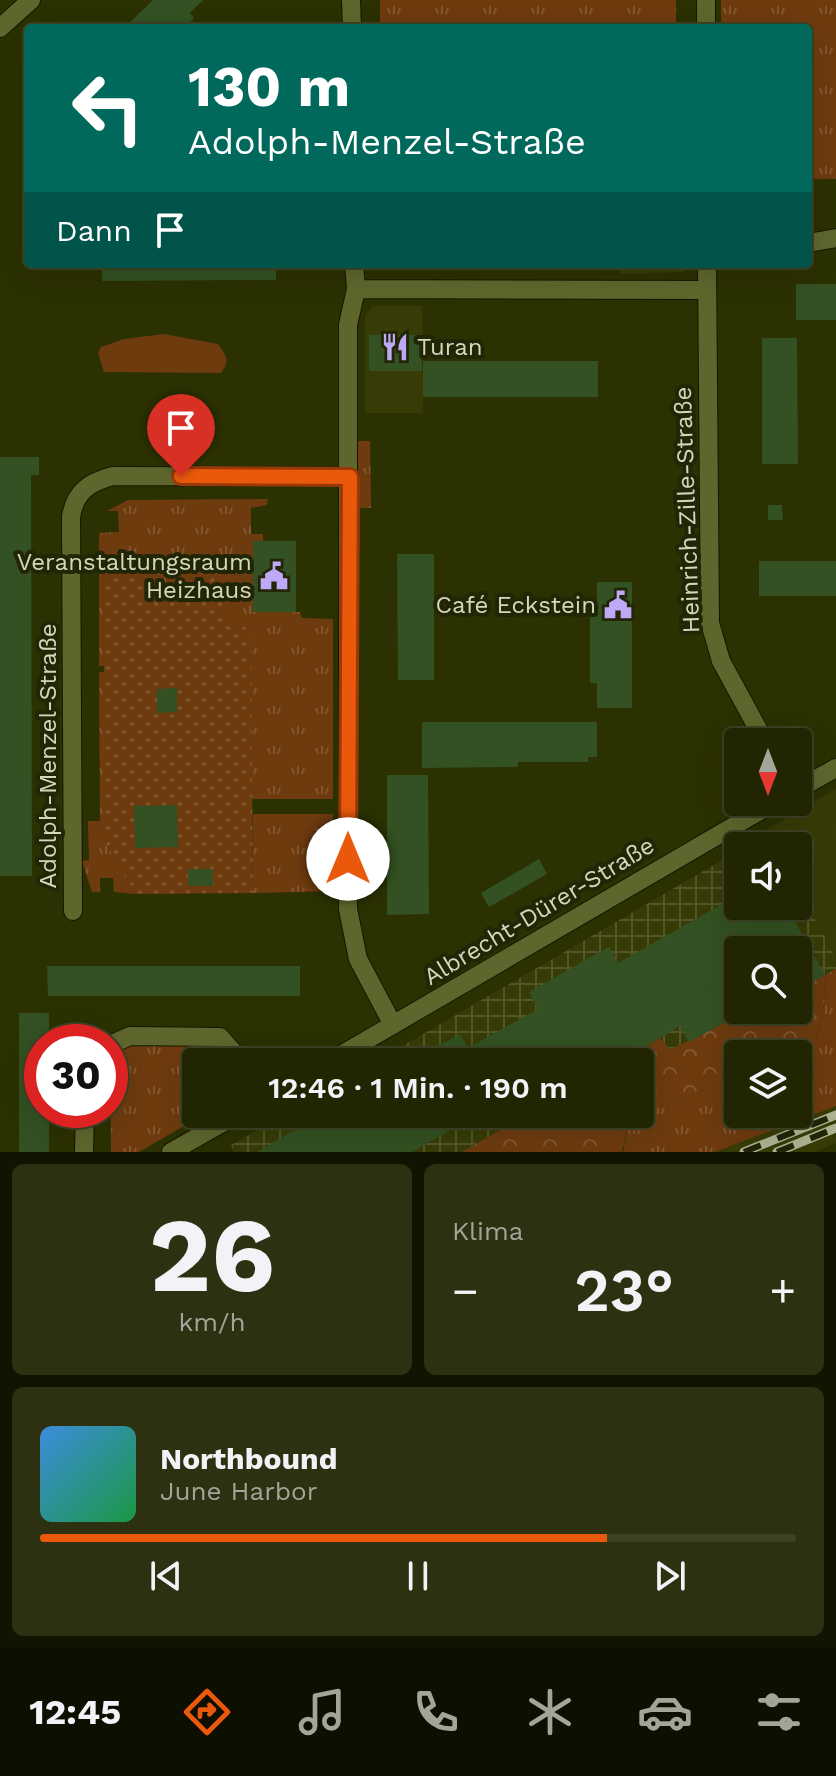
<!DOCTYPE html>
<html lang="de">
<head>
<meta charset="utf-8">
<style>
	:root { --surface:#212502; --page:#2d3111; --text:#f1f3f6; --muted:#a2a599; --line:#3e4224; --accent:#ea580c }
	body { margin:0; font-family:"Work Sans",sans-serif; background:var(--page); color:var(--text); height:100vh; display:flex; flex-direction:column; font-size:30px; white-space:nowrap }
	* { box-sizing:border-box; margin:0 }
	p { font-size:26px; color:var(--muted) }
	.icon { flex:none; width:44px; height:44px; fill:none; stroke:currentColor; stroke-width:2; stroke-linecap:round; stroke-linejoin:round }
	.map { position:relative; height:1152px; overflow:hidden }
	.side { display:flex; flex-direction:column; gap:12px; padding:12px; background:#121401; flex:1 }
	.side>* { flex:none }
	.banner { position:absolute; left:24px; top:24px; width:788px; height:244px; border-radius:8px; box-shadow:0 8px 32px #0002,0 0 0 2px var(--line); background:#00695c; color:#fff; overflow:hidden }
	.needle { width:52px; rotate:180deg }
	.tools { position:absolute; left:724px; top:728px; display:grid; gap:16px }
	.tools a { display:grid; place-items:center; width:88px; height:88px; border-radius:8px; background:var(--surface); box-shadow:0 8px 32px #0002,0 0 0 2px var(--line); font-size:40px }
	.speed { position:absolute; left:24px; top:1024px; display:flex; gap:16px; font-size:40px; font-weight:700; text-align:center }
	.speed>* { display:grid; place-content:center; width:104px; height:104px; border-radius:50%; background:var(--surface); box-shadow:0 8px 32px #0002,0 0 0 2px var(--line); line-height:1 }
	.speed .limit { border:12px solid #d22; background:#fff; color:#111 }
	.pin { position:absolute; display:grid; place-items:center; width:68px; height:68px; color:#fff; margin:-82px -34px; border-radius:50% 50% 50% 0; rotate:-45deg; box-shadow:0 0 8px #0007 }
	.pin .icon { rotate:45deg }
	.me { position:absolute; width:88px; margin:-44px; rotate:0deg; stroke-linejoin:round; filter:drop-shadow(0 0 6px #0008) }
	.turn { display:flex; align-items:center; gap:28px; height:168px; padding:0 32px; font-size:36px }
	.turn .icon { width:104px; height:104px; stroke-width:2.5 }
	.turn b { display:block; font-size:56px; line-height:68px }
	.then { display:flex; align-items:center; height:76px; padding:0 32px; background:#0003; gap:16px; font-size:30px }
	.big { font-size:60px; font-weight:600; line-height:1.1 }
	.side .tile { flex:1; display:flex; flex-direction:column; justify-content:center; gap:12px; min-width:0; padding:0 28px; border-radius:12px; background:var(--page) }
	.side .dial { align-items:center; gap:0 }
	.dial b { font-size:104px; line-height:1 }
	.song { display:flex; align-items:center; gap:24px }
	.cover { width:96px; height:96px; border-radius:12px; background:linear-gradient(135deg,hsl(210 70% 55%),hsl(140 70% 35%)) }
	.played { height:8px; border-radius:4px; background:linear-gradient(90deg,var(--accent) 75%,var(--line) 75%) }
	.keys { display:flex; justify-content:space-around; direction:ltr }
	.heat { display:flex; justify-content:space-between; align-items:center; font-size:44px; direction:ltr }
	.side .tiles { flex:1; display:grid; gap:12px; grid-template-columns:1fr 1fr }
	.tile:last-child { grid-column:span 2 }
	.trip { position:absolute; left:182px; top:1048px; width:472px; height:80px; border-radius:8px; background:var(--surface); box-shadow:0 8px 32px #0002,0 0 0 2px var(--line); font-weight:600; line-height:80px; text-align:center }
	.tabs { display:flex; height:128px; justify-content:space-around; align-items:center; background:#0d0f01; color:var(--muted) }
	.tabs .icon { width:56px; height:56px }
	.tabs .selected { color:var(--accent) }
	.tabs b { font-size:36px; color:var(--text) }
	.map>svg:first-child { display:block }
	.built { fill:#373c07 }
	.industrial { fill:url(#industrial-grid) }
	.grass { fill:url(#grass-tufts) }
	.forest { fill:url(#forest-crowns) }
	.park { fill:#6e3b0f }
	.garden { fill:url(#garden-dots) }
	.building { fill:#335122 }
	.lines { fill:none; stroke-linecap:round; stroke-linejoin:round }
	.street-casing { stroke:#151800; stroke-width:20 }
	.street { stroke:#5f662d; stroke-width:18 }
	.rail-casing { stroke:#aeb493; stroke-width:9 }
	.rail { stroke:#222607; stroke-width:6; stroke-dasharray:18; stroke-linecap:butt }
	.route-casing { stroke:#983908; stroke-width:20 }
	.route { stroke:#ea580c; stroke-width:14 }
	.labels { text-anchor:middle; stroke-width:8; stroke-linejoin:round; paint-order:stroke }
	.poi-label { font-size:24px; fill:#d2d8ba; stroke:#222607; text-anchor:end }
	.street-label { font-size:24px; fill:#d2d8ba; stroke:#222607 }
</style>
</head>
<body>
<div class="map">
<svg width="836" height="1152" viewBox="0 0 836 1152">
	<defs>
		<pattern id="industrial-grid" width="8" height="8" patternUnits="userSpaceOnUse" patternTransform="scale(2)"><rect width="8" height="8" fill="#373c07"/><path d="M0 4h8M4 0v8" fill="none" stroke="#535729"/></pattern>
		<pattern id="grass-tufts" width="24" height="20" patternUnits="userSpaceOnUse" patternTransform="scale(2)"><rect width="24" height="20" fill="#6e3b0f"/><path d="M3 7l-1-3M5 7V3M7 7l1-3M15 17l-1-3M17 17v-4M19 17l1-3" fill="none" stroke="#825730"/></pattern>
		<pattern id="forest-crowns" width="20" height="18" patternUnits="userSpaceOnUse" patternTransform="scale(2)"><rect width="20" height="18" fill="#6e3b0f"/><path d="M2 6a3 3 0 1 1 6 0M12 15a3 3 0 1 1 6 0" fill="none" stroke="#825730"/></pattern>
		<pattern id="garden-dots" width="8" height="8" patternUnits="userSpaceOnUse" patternTransform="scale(2)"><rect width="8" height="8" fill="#6e3b0f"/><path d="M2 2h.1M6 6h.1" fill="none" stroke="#825730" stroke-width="1.8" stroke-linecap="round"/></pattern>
	</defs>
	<rect width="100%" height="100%" fill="#2c3102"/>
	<path class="built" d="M620,264H691L684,272L620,274Z
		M373,306H422L423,413H365V316Z
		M836,789V958L798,888V846H775L766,830Z
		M836,1096V1143L815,1152H693Z"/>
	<path class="industrial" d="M738,851V906H798V888L836,958V969L798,990V950H738V1010H749L669,1051L660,1038L619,1062H375Z
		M285,1114H528L462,1152H234L231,1145Z"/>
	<path class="grass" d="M380,0H676V28H380Z
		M721,0H836V179H808V28H721Z
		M358,441H370L371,508H358Z
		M268,499L267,505L251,508V534H263V541L253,542V611L300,612L302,618L333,619V799H252L250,627H224L104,578V666H99V533L119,532L118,511H107L128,500Z
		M99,672H104V840L135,894L114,892L113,878H100V892H92L82,861L89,860L88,821H100Z
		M253,814H333L334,891L253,893Z
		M836,969V1106L715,1152H623L628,1126L637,1115L738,1077V1114H798L797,1054L816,1041L824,1004L825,975Z
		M180,1042L201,1062H196V1114H205L139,1152H111L110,1053L122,1045Z"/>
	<path class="forest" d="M825,975L824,1004L816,1041L797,1054H738V1077L640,1114V1062H619L660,1038L670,1050L749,1010H798V990Z
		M528,1114H639L628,1126L622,1152H462Z"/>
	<path class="park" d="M164,334L218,344C227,356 230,361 221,373L104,372L98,353L101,347L124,339Z"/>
	<path class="garden" d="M104,577L224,578V627H251L253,893L135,894L104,840Z"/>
	<path class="building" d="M153,0H203L190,13L194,18L184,28H124Z
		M102,264H276V280L102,281Z
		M796,284H836V320H796Z
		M369,335H422V371H369Z
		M762,338H797L798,464H762Z
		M423,361H598V397H423Z
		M0,457H39V475H31L32,876H0Z
		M768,505H782L783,520H768Z
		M253,541H296V612H253Z
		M397,554H434V680H398Z
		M759,561H836V596H759Z
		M597,582H632V708H597V683H590V606H597Z
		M177,688V712L157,713V689Z
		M422,722H597V757H588V762H518V767L422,768Z
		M387,775H428L429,914L387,915Z
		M177,805L178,847L135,848L134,806Z
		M539,859L547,874L489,907L481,893Z
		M188,869H213V886H188Z
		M738,895V906H786L825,975L798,990V950H738V1015L689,1042L680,1026L620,1062H435L429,1051L460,1034L468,1048L538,1009L529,992L596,954L609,947L618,963Z
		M47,966H300V996H48Z
		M19,1013H49V1042H42V1110H49V1152H19Z
		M322,1114H478L412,1152H257Z"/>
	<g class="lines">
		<defs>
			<path id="street" d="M351,0L352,28
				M706,0V28
				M0,28L31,0
				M808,243L836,238
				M354,264L356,289L348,325V909L358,959L393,1025
				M707,264L710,623L721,661L765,742
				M356,289L707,290
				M798,789L836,768
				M73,911L71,517C75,492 89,482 113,476L350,477
				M110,1045L130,1036L220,1037L233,1052
				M329,1062L775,802
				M84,1152L85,1110
				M171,1152L238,1114"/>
		</defs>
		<use href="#street" class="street-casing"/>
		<use href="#street" class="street"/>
		<defs>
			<path id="rail" d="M744,1152L836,1115
				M777,1152L836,1128"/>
		</defs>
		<use href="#rail" class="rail-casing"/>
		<use href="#rail" class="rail"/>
	</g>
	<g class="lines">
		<defs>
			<path id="route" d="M181,476L350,477L348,859"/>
		</defs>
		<use href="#route" class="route-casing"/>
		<use href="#route" class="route"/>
	</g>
	<defs>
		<symbol id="restaurant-bare" viewBox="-9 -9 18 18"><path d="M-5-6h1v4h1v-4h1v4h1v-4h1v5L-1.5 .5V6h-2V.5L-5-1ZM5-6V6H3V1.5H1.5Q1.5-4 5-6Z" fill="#bda9f5" stroke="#222607" stroke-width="2.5" paint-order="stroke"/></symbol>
		<symbol id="civic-bare" viewBox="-9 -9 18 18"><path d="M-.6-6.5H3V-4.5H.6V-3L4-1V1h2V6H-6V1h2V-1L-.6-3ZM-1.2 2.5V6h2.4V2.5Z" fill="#bda9f5" stroke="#222607" stroke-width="2.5" paint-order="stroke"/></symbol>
	</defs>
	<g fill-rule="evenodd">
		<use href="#restaurant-bare" x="375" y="327" width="40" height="40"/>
		<use href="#civic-bare" x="254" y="556" width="40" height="40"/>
		<use href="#civic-bare" x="598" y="585" width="40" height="40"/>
	</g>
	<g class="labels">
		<g class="poi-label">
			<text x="417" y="355" text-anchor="start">Turan</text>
			<text x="252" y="570">Veranstaltungsraum<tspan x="252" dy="28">Heizhaus</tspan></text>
			<text x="596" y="613">Café Eckstein</text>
		</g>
		<g class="street-label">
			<text transform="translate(687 510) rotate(-92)" y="8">Heinrich-Zille-Straße</text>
			<text transform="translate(48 756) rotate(-90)" y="8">Adolph-Menzel-Straße</text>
			<text transform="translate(539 911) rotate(-31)" y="8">Albrecht-Dürer-Straße</text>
		</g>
	</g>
</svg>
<div class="tools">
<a><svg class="needle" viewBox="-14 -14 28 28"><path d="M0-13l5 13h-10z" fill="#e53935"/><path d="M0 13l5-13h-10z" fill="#a2a599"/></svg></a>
<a><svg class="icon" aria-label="sound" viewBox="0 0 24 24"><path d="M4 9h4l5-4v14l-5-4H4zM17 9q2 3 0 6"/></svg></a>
<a><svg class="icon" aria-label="search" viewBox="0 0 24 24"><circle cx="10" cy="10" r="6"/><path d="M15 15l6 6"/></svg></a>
<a><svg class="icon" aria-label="layers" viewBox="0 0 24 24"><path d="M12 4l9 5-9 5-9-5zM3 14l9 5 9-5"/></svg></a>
</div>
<div class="speed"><div class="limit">30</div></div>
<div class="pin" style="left:181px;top:476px;background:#d93025"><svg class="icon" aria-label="arrive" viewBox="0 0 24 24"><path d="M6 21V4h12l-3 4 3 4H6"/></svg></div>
<svg class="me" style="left:348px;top:859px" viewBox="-20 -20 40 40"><circle r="19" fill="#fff"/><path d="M0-13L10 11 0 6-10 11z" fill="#ea580c"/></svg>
<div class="trip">12:46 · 1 Min. · 190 m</div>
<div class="banner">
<div class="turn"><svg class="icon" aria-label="left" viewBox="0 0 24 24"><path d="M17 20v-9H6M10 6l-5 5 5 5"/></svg><div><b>130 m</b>Adolph-Menzel-Straße</div></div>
<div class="then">Dann<svg class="icon" aria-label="arrive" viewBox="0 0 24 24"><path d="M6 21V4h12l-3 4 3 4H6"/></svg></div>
</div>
</div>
<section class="side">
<div class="tiles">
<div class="tile dial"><b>26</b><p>km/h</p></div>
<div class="tile"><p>Klima</p>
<div class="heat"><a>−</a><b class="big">23°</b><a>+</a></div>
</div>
<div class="tile">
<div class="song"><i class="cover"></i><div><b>Northbound</b><p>June Harbor</p></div></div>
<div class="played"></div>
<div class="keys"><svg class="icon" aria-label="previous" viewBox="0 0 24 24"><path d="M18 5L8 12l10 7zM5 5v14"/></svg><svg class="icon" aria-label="pause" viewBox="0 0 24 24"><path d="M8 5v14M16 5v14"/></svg><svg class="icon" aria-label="next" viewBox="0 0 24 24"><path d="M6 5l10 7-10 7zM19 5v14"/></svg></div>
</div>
</div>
</section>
<nav class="tabs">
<b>12:45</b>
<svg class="icon selected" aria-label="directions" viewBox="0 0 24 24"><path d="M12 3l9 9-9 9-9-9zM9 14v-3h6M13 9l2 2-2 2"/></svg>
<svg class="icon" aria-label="music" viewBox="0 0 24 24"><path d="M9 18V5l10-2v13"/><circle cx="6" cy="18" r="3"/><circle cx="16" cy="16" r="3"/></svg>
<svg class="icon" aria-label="phone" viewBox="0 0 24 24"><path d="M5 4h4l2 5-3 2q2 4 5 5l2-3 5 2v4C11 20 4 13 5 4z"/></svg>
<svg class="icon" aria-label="climate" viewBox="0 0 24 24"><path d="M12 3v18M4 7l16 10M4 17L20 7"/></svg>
<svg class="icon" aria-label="car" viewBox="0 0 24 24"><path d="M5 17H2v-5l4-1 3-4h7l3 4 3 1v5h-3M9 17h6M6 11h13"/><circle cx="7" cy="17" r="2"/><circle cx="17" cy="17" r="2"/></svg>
<svg class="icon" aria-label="filters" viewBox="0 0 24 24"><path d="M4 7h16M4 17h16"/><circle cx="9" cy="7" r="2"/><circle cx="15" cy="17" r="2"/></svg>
</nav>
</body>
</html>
